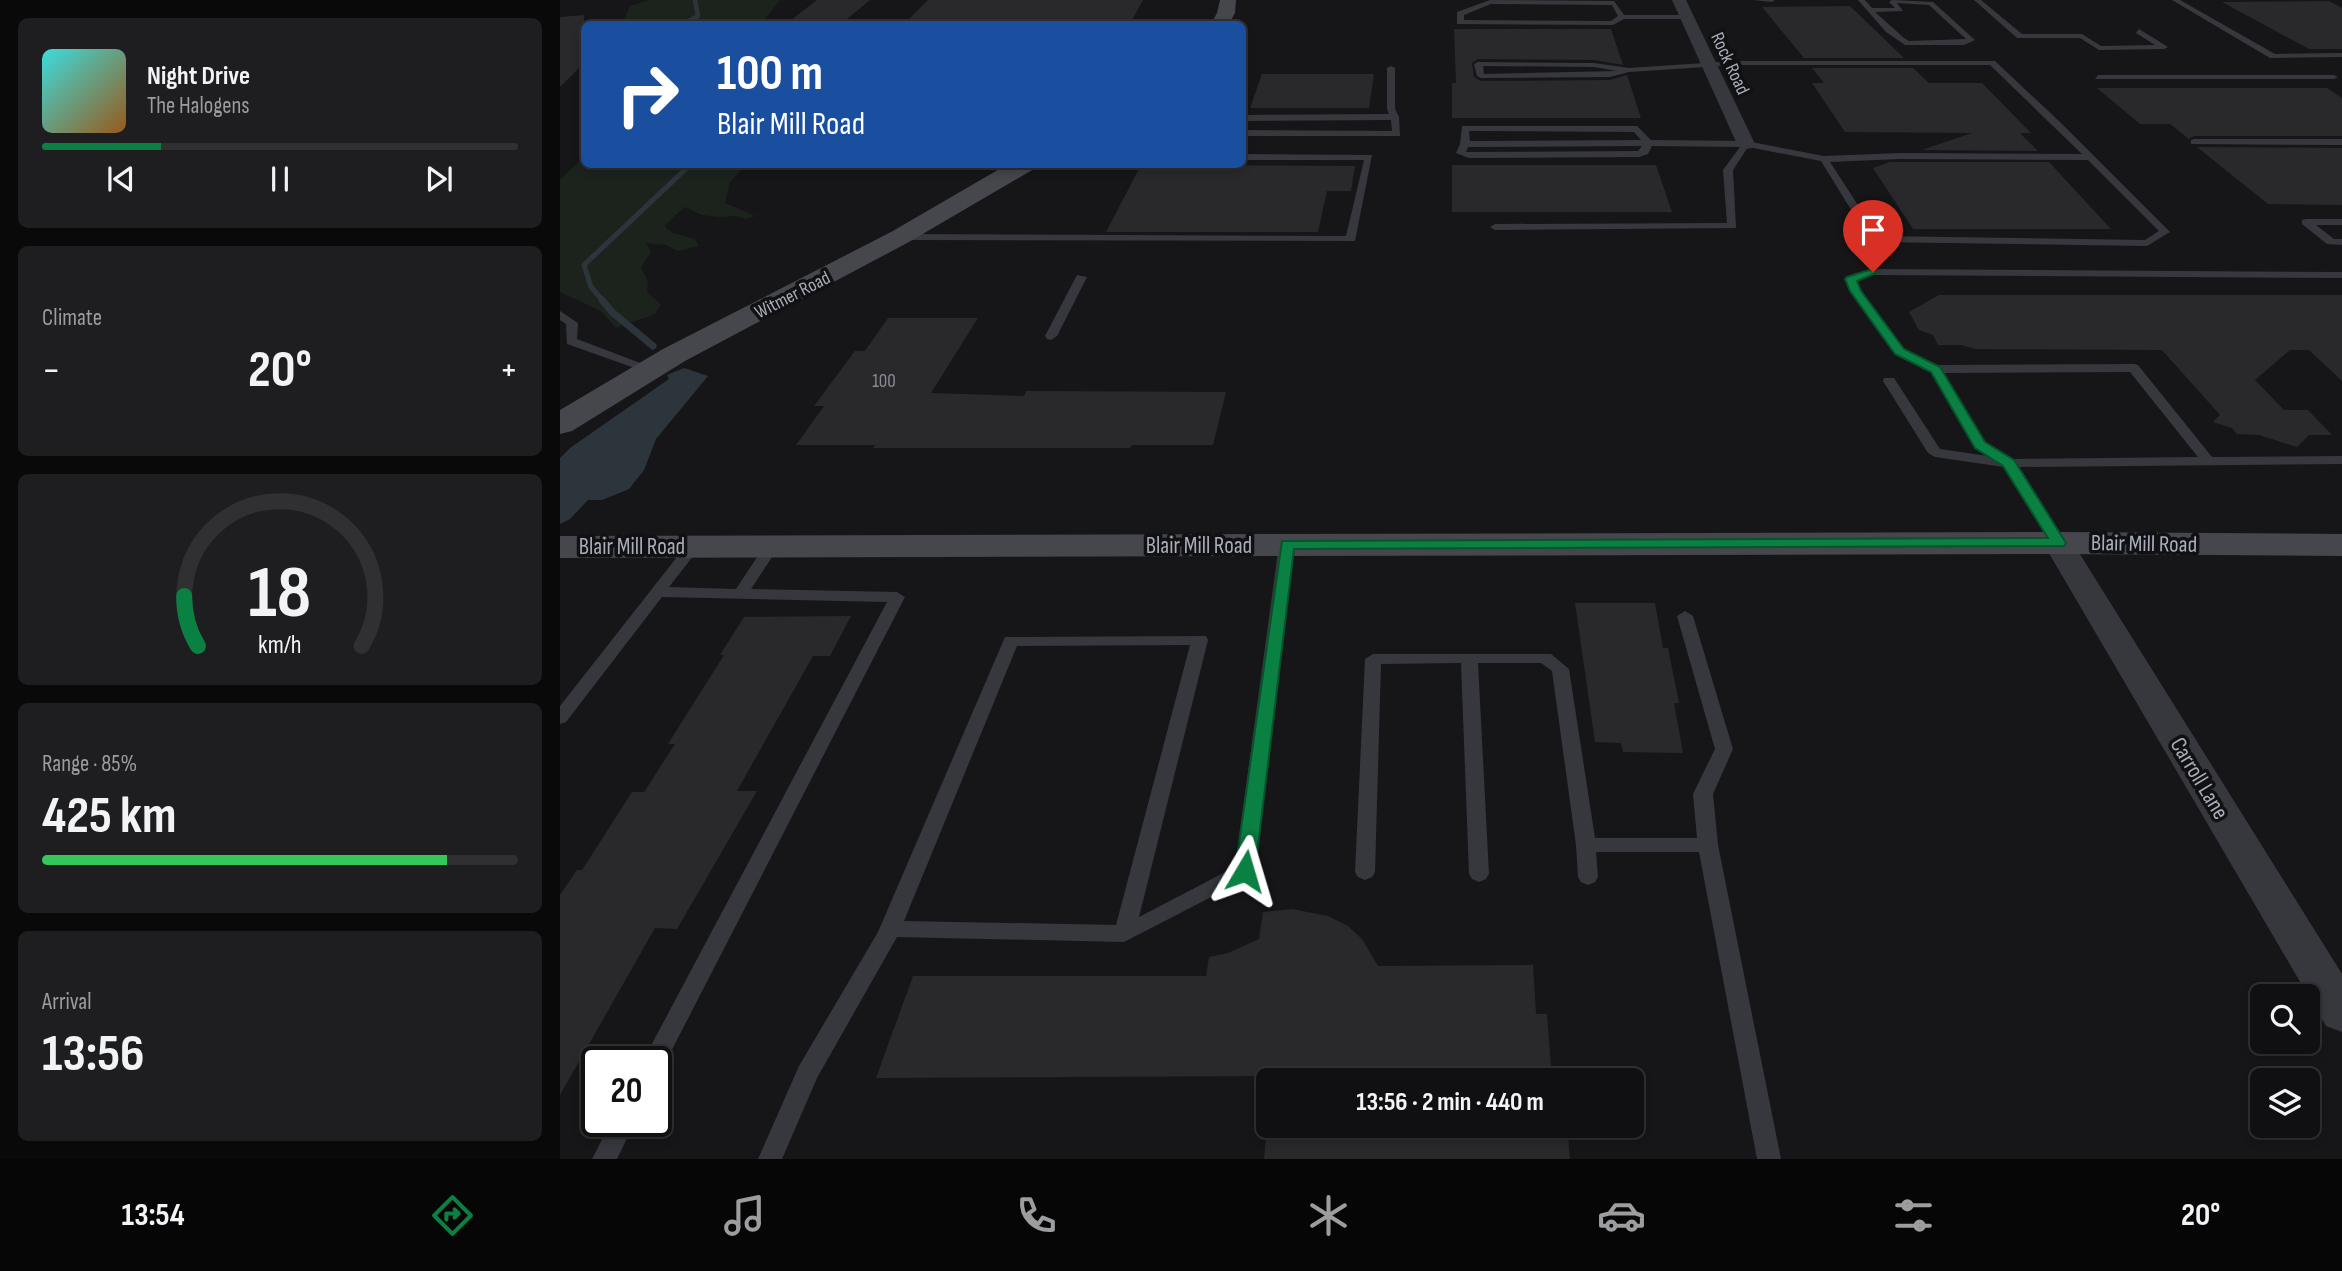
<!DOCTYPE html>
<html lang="en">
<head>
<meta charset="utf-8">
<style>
	:root { --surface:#101012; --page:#1e1e20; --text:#f1f3f6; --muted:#9c9d9f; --line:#303032; --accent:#0b8043 }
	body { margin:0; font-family:"Sofia Sans Condensed",sans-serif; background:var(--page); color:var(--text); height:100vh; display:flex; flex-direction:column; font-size:26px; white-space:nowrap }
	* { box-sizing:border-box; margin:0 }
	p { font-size:23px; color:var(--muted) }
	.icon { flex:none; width:38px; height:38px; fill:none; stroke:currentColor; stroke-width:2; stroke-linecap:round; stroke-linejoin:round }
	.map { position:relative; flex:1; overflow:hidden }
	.side { display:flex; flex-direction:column; gap:18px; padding:18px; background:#09090a; width:560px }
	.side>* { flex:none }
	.banner { position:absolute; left:21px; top:21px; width:665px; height:147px; border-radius:10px; box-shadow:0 4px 10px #0003,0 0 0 2px var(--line); background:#1a4fa0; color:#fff; overflow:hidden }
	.fabs { position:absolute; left:1690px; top:984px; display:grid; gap:14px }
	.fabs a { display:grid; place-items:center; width:70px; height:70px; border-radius:10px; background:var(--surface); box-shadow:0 4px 10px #0003,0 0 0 2px var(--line); font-size:35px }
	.speed { position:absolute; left:21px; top:1046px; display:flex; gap:14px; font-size:35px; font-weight:700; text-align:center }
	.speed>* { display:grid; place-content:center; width:91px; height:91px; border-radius:50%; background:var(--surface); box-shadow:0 4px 10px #0003,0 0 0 2px var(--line); line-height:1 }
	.speed .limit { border:4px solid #111; border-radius:10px; background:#fff; color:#111 }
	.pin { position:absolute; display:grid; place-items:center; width:60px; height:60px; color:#fff; margin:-72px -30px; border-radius:50% 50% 50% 0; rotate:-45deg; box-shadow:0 0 7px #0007 }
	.pin .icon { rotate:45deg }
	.me { position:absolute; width:77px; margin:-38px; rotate:7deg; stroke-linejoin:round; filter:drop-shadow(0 0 5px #0008) }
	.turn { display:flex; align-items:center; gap:24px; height:147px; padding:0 21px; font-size:32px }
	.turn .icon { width:91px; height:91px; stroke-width:2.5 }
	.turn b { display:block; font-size:49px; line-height:60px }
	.big { font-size:52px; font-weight:700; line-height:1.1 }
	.side .tile { flex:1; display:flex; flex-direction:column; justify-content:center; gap:10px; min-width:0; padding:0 24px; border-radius:10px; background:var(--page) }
	.side .dial { align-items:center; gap:0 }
	.dial svg { height:182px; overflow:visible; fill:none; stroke:var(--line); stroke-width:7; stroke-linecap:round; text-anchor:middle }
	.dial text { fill:var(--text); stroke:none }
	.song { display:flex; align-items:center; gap:21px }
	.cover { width:84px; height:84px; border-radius:10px; background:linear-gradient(135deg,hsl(180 70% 55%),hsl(30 70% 35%)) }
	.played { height:7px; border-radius:4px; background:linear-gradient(90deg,var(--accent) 25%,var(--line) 25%) }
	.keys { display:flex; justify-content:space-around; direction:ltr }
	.heat { display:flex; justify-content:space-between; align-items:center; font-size:38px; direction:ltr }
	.charge { height:10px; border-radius:5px; background:linear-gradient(90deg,#34c759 85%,var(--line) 0) }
	.trip { position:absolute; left:696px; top:1068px; width:388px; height:70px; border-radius:10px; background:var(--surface); box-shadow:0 4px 10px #0003,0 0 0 2px var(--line); font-weight:700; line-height:70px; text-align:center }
	.tab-bar { display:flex; height:112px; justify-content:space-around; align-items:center; background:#060607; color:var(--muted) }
	.tab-bar .icon { width:49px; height:49px }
	.tab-bar .selected { color:var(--accent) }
	.tab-bar b { font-size:32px; color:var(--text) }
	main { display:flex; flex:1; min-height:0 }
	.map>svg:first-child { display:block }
	.green { fill:#1c231d }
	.water { fill:#2c353c }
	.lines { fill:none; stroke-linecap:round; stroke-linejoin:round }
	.stream-far2 { stroke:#2c353c; stroke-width:4.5 }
	.stream-far1 { stroke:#2c353c; stroke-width:5 }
	.stream { stroke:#2c353c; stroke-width:7 }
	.building { fill:#29292c }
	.lane { fill:#37383d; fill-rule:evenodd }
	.street { fill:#37383d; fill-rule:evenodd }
	.secondary { fill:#45474d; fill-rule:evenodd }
	.route { fill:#0b8043; stroke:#07532c; stroke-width:2 }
	.labels { text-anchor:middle; stroke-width:7; stroke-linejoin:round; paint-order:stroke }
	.far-street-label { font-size:19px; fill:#a8adb8; stroke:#111113 }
	.number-label { font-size:19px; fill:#888b94 }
	.street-label { font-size:23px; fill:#a8adb8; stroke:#111113 }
</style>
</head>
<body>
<main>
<section class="side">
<div class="tile">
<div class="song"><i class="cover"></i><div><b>Night Drive</b><p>The Halogens</p></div></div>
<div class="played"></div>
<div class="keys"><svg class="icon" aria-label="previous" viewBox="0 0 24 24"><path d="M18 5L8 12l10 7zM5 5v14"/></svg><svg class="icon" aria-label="pause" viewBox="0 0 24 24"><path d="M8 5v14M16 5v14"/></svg><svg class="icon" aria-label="next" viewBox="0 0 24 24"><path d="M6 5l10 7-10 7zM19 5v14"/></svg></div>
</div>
<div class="tile"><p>Climate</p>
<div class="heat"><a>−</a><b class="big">20°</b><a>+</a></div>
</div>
<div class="tile dial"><svg viewBox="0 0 100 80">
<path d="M14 69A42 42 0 1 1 86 69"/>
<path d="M14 69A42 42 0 0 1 8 47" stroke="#0b8043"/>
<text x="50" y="56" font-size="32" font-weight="700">18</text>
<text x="50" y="72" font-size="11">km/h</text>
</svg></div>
<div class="tile"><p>Range · 85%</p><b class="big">425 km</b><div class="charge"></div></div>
<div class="tile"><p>Arrival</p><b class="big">13:56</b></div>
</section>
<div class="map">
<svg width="1782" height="1159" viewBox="0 0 1782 1159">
	<rect width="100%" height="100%" fill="#161618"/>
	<path class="green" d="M89,0H220L201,24H62L70,6Z
		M24,157V164L186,165L170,182L165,203L195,216L186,219L176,216L159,217L142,215L125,207L104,226L113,233L135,239L139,246L118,251L106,245L86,243L91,252L81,267L88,282L87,292L101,305L95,314L56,328L41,311L0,292V180Z"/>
	<path class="water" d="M124,368L148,376L96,439L84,470L69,489L42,500H28L10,519L0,524V458L10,448L109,379L107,375Z"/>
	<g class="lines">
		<path class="stream-far2" d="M123,24L138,16L135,0"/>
		<path class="stream-far1" d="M43,301L31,287L24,265L131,164"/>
		<path class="stream" d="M42,300L52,312L93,346"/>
	</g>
	<path class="building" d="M257,0H310L281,24H226Z
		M368,0H583L570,24H344Z
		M1769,1L1782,8V49H1749L1662,2Z
		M1290,6L1344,58H1244L1202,7Z
		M24,15V63L0,87V17Z
		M894,29H1051L1063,65L1034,60L918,59L912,63L914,77L921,81L1050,80L1067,75L1081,118H892V83H896Z
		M1252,68H1353L1369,83H1422L1471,133H1460L1478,151L1362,150L1412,133L1285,132L1252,83H1264Z
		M702,74H814L809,108H690Z
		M1537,88H1767L1782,98V136H1634L1629,139L1610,124H1580Z
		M1637,147L1782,148V205L1708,204Z
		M1330,162H1489L1551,229H1353L1313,168Z
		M581,165L795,166L791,191H767L758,232H546Z
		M892,165H1096L1112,212H892Z
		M1379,295H1782V381L1749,350H1730L1695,380L1724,410H1748L1772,435H1749L1737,447L1699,435L1677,434L1672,428L1653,422L1660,415L1602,350L1415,349L1402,345H1378L1373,335L1359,330L1349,312Z
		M328,318H418L371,393L464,396L466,391L666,392L653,445H572L570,448H313L315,445H236L264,406H254L295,351H305Z
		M1015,603H1095L1103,648H1108L1119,703H1114L1123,753L1063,752L1061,743L1035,742Z
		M291,616L270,656H253L177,791H197L117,929L95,928L0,1095V895L17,870H22L72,792H84L115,744H108L164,655H160L184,617Z
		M732,909L768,916L788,926L802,939L818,966L973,965L976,1014H987L992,1080H712V1076L316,1078L353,976H646L649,957L668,953L699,939L703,912Z
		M707,1125H1007L1010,1159H704Z"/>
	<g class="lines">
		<path class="lane" d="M930,0L1054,1L1064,15H1127L1131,17L1127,19H1064L1053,25L897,24V12ZM931,4L1052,5L1058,16L1051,21L904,20V15Z
			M1193,0H1215L1212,2Z
			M1298,0H1305L1312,8H1335L1329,2L1332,0L1373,2L1415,40L1404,45H1345L1326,32ZM1337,3L1369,5L1406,39L1349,41L1344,38L1315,12L1343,11Z
			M1414,0H1421L1462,34H1522L1541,46L1595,45L1576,33L1579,29L1608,47L1604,49L1539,50L1520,38H1457Z
			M1612,0H1620L1715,54L1782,53V57L1710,58Z
			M1175,61H1435L1501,123L1610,232L1587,246L1314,242L1309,239L1261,161L1188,147L1173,170L1176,228L935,230L930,227L935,224L1167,223L1163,170L1180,147L1092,146L1088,154L1079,157L909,158L896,153L900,144L902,126H1077L1091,140L1186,141L1264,156L1340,153L1522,154L1430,65H1175L1069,72L1050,77L921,78L917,76L914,64L918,62L1034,63L1069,68ZM923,66L1034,67L1057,71L924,74ZM909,131L1074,132L1081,140L910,141ZM1082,146L1078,151L906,152L908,147ZM1340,159L1528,160L1599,231L1585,240L1318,236L1270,162Z
			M831,66L835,68V109L839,117L840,136H682V130L832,131L831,120L682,121V115L829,114L827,109V68Z
			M1538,75H1774L1778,77L1774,79H1535Z
			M1634,139H1782V145L1631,144V140Z
			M682,154L812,155L795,241L340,240L335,237L340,234L786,236L804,160H682Z
			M1746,219H1782V225H1756L1774,239H1782V245L1767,244L1742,224V220Z
			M1313,269L1782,272V278L1314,275L1297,281L1302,291L1343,349L1378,365L1574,364L1578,365L1652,457L1782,456V464L1459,467L1506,543L1498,548L1493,546L1444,467L1375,457L1368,453L1323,381L1324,378H1334L1380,449L1428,456L1413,445L1371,371L1335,355L1290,291L1285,279L1287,277ZM1570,372L1638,457L1452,459L1425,442L1384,373Z
			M517,275L527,277L497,336L491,340L487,339L485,336Z
			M0,311L18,323L17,339L96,369L94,372H86L7,344L6,324L0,320Z
			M727,539L735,544L695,871L692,876L564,942L337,937L257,1078L222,1159H198L239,1066L318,932L445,637L646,636L648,640L579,917L675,867L719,544ZM630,645L556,925L344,921L457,646Z
			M133,541L141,546L109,587L176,589L205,545L210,543L218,548L191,589L337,592L345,597L102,1069L96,1071V1062H83L86,1055L327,602L102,597L6,722L0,724V706L128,543Z
			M1125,611L1133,616L1173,749L1153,794L1158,845L1221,1159H1197L1139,852H1036L1038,877L1035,882L1028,885L1021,882L1018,877L1016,845L992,671L981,663H918L929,874L926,879L919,882L912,879L909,874L901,663L821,664L815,872L812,877L805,880L798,877L795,872L805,659L813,654H991L1009,669L1035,838H1137L1133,794L1155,749L1117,616Z
			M51,1122H75L57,1159H32Z"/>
		<path class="street" d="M1112,0H1126L1195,144L1192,148L1186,149L1177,144Z
			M1498,534L1509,537L1513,543L1782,974V1032L1766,1026L1483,543L1487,537Z"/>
		<path class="secondary" d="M660,0H676L675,13L669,24H651L657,13Z
			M448,164H477L474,169L349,242L125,361L12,431L0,434V410L103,349L331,232Z
			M1498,532L1782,534V556L1498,554L0,558V536Z"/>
	</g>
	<path class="route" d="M1309,270L1318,272L1297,281L1301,291L1344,349L1380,367L1425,442L1454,460L1506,543L1504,546L734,549L695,871L692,876L685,878L678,876L675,871L722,541L1488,538L1443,466L1415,448L1371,372L1335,354L1290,291L1285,279L1287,277Z"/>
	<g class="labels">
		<g class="far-street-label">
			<text transform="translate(1171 63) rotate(65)" y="7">Rock Road</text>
			<text transform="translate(232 294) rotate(-27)" y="7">Witmer Road</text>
		</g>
		<g class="number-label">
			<text x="324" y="387">100</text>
		</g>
		<g class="street-label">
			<text transform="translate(1584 543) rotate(1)" y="8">Blair Mill Road</text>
			<text x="639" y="553">Blair Mill Road</text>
			<text x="72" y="554">Blair Mill Road</text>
			<text transform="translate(1640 778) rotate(59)" y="8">Carroll Lane</text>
		</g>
	</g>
</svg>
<div class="fabs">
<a><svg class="icon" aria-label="search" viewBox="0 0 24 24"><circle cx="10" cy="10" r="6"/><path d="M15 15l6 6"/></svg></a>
<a><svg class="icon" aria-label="layers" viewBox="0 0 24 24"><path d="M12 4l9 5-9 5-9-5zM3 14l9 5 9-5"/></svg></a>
</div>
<div class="speed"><div class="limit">20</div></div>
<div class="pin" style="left:1313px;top:272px;background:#d93025"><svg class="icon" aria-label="arrive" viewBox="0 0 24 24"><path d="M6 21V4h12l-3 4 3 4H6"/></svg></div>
<svg class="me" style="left:685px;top:871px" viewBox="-20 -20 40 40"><path d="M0-17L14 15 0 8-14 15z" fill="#0b8043" stroke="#fff" stroke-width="4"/></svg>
<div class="trip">13:56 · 2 min · 440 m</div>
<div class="banner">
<div class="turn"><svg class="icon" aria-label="right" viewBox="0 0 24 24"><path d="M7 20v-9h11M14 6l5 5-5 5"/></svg><div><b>100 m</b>Blair Mill Road</div></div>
</div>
</div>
</main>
<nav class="tab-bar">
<b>13:54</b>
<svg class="icon selected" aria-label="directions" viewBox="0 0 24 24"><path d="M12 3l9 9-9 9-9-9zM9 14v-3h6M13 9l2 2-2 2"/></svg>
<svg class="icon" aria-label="music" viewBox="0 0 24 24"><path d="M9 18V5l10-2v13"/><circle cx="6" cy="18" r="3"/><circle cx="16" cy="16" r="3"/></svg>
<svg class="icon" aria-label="phone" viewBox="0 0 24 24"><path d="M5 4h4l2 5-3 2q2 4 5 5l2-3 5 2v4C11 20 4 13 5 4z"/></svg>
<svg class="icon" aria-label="climate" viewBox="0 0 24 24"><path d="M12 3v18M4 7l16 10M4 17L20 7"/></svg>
<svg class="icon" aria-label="car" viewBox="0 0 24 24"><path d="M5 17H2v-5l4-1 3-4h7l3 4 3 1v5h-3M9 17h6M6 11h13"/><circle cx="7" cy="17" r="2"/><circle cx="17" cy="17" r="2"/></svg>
<svg class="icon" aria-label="filters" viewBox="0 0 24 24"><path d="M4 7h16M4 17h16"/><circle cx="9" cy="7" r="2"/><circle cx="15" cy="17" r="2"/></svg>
<b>20°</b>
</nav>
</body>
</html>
